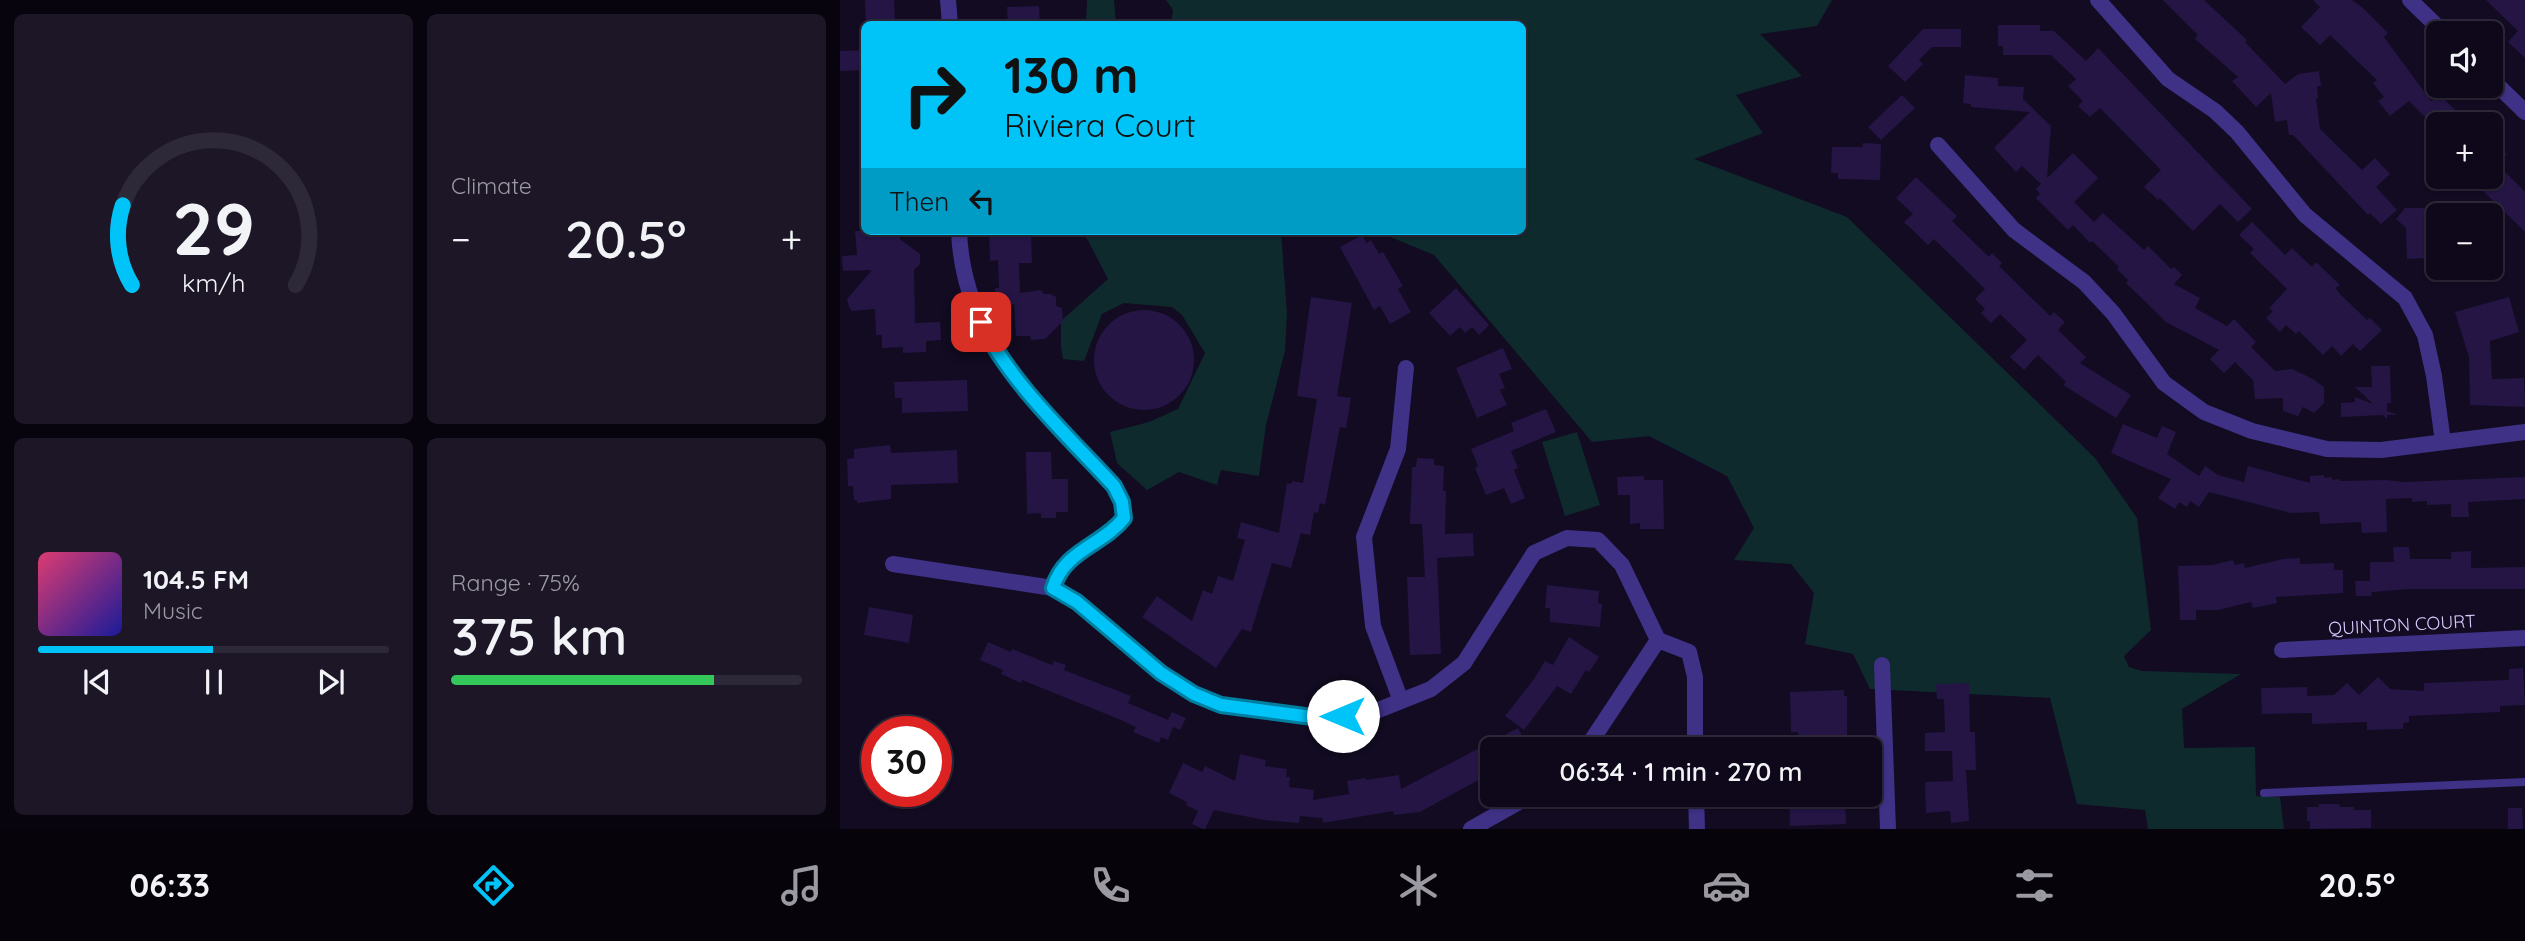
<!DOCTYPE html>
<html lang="en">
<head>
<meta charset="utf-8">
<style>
	:root { --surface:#0e081a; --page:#1c1627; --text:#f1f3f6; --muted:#9b9aa2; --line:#2e2939; --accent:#00c3f7 }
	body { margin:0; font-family:Quicksand,sans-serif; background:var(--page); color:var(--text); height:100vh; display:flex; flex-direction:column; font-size:26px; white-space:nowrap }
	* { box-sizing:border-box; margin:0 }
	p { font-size:23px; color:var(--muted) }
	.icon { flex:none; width:38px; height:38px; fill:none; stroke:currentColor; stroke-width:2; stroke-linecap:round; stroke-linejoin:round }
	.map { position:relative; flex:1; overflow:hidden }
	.sheet { display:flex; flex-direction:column; gap:14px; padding:14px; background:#08040e; width:840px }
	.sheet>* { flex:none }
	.hud { position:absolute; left:21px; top:21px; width:665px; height:214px; border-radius:10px; box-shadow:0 2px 5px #0004,0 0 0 2px var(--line); background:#00c3f7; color:#111; overflow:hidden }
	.tools { position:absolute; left:1586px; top:21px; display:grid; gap:14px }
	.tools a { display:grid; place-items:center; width:77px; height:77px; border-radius:10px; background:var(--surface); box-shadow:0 2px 5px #0004,0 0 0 2px var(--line); font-size:35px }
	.speed { position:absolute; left:21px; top:716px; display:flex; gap:14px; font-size:35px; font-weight:700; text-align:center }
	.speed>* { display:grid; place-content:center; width:91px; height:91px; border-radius:50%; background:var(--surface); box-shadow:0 2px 5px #0004,0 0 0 2px var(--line); line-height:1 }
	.speed .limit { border:10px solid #d22; background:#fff; color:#111 }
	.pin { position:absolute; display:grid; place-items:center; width:60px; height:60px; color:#fff; margin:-30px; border-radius:14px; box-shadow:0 4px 10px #0006 }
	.me { position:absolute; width:77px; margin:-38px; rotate:270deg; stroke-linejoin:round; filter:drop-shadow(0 0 5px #0008) }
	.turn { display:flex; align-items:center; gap:24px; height:147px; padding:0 28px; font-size:32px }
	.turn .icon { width:91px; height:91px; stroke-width:2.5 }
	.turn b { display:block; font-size:49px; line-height:60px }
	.then { display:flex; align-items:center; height:66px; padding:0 28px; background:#0003; gap:14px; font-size:26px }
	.big { font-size:52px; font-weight:600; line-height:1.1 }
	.sheet .widget { flex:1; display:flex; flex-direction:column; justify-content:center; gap:10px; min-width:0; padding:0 24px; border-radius:10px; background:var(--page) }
	.sheet .dial { align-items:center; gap:0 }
	.dial svg { height:182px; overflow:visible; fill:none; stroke:var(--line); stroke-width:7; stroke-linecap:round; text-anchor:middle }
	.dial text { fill:var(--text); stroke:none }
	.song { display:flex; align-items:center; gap:21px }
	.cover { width:84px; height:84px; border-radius:10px; background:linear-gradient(135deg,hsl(340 70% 55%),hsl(240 70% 35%)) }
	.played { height:7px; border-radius:4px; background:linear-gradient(90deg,var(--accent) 50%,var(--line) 50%) }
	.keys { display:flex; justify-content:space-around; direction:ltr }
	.heat { display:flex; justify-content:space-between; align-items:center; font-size:38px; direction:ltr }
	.charge { height:10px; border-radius:5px; background:linear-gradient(90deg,#34c759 75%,var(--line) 0) }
	.sheet .tiles { flex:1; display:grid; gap:14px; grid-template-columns:repeat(2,1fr) }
	.trip { position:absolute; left:640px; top:737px; width:402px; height:70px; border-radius:10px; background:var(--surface); box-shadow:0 2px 5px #0004,0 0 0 2px var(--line); font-weight:600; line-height:70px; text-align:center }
	.dock { display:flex; height:112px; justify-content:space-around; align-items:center; background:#06030a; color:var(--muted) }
	.dock .icon { width:49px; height:49px }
	.dock .on { color:var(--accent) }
	.dock b { font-size:32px; color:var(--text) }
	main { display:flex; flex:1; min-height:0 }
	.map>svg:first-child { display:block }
	.green { fill:#0e2a2d }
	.building { fill:#241545 }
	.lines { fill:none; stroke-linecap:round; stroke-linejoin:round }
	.service { stroke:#3e3186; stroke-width:8 }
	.minor { stroke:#3e3186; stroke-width:16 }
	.route-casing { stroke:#007fa1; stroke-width:18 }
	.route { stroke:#00c3f7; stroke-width:12 }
	.labels { text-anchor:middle; stroke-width:5; stroke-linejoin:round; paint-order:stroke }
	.street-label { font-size:18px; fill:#d8ccff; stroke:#120b22 }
</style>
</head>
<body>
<main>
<section class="sheet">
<div class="tiles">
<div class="widget dial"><svg viewBox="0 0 100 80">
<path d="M14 69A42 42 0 1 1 86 69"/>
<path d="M14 69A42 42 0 0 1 10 34" stroke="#00c3f7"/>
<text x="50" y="56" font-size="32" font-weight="700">29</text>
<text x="50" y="72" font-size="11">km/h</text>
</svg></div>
<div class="widget"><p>Climate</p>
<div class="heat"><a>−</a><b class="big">20.5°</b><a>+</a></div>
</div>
<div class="widget">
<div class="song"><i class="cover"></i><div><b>104.5 FM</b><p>Music</p></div></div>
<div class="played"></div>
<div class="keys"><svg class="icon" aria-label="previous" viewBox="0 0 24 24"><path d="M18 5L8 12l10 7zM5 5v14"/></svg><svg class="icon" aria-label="pause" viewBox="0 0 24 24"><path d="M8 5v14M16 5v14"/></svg><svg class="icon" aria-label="next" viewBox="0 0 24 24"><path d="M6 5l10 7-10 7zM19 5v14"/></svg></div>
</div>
<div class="widget"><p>Range · 75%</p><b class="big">375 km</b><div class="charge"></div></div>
</div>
</section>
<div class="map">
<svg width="1685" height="829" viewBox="0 0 1685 829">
	<rect width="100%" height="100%" fill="#120b22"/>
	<path class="green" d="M247,0H274L276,24H246Z
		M326,0H992L977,26L920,34L962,76L896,95L923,133L854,159L1007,217L1255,458L1297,518L1311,630L1284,656L1289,667L1302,671L1401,674L1342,709L1344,748L1415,747L1416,796L1440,797L1444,829H1308L1305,810L1237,804L1210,698L1030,689L1013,654L965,644L974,593L951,564L894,560L914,528L887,476L809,436L752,442L594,255L536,231H682V24H331L333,10Z
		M243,231H441L447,314L445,351L426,425L419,476L381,470L377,485L339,472L307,490L277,463L270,432L309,422L338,409L365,353L342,315L332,307L284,303L262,314L244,361L223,359L221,347V321L268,279Z
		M737,432L760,505L725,516L702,442Z"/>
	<path class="building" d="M25,0H54L55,24H26Z
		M1323,0H1364L1407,40L1405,42L1445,84L1458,74L1479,71L1481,86H1477L1478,98H1476L1480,129L1522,170L1535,158L1550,174L1536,187L1557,210L1541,224L1530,213L1528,215L1453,135H1449L1447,120L1435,122L1431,93L1416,107L1392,81L1398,77L1355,39L1358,35Z
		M1473,0H1512L1523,8L1548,33L1544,37L1591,101L1598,95L1602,97L1629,124H1592L1569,101L1550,116L1538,101L1544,97L1533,83L1537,80L1490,35L1480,45L1461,27L1480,7Z
		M1646,0H1685V58L1668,42L1678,31Z
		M199,6L200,24H168L167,7Z
		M1158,25H1200V31H1214L1246,61L1258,48L1412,209L1398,222L1380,204L1353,231L1320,198L1318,200L1304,187L1321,170L1260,108L1250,117L1238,106L1243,101L1228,86L1236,79L1211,55H1163V46H1158Z
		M1083,29H1121V47H1092L1079,60L1083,64L1065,82L1048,66Z
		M24,50V70L0,71V51Z
		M1125,75L1158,78V86L1184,87L1183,99L1211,126L1207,178L1233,153L1258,178L1234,202L1254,222L1263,213L1304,250L1308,246L1331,269L1334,267L1342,275L1334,284L1360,298L1355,308L1387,326L1394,319L1416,342L1411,347L1435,371L1452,369L1473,379L1484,387V403L1474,413L1463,407L1458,416L1443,411V398L1415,399L1413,380L1395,362L1384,373L1370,359L1379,350L1326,322L1286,283L1288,280L1277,269L1279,267L1252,241L1250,243L1233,225L1228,230L1196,198L1200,194L1196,189L1201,184L1182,166L1176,172L1154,148L1190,112L1131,107V104L1123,103Z
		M1062,95L1075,108L1041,140L1028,127Z
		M1650,138L1667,154L1657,164L1685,192V232L1629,177H1650Z
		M1023,143L1041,144L1040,180L998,179V173H991L992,147H1022Z
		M1076,177L1117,216L1112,221L1149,257L1152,253L1162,263L1159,266L1210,316L1214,312L1225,322L1218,330L1246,357L1240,363L1291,395L1276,418L1223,385L1226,382L1198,355L1184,370L1170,357L1187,340L1160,314L1151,323L1141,313L1145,309L1135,299L1145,289L1094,239L1088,245L1064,222L1073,214L1056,198Z
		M1565,208H1585L1587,258L1567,259L1566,228L1556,219Z
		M1412,222L1445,255L1452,248L1472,267L1476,262L1500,285L1496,288L1499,293L1527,320L1530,318L1542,330L1520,351L1513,344L1501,356L1492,346L1483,355L1459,331L1456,334L1446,325L1440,332L1426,318L1433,311L1429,308L1447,289L1410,253L1414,249L1399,235Z
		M15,231H60V239L80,254V264L74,270L75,323L100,322L101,340L86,341V352L63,353V347L42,348V335H36L35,309L12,311L9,307L7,299L32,270L3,271L2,256L17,255Z
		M149,231H191L192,263H179L180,293L201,290L204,294H211L216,297V306L222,308L223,321L205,339L191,340L190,336H176L174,304L156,306L155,288H159L158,260L150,261Z
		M522,235L527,243L531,240L539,254L543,252L563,286L558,289L571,312L550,324L540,306L534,310L500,247Z
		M616,288L649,325L639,335L632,327L625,333L620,327L610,336L589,313Z
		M471,297L512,303L497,396L511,398L506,428L500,427L485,505L480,503L478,513L474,512L470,535L461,533L451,568L432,563L411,632L402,629L376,668L302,617L317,596L352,621L363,590L372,594L378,576L393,581L405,540L397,538L401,522L439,533L447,483L451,484L452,481L463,483L477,399L457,396Z
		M1669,297L1679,332L1650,341L1652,379L1684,378L1685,407L1630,405L1629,357L1615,312Z
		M254 360a50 50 0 1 1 100 0a50 50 0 1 1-100 0Z
		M663,348L672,369L659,374L665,388L660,390L667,405L637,418L616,368Z
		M1531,366H1550L1551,403H1547V411L1557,415H1547V419L1543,415L1501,417V403L1515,402V397L1533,404L1515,387H1532Z
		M127,380L128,411L62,413V398H55L54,382Z
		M706,409L716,432L671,451L678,468L674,470L685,498L671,504L664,488L646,495L635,468L638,466L631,449L674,431L671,423Z
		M1283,424L1317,438L1322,426L1336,432L1327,454L1359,476L1365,466L1378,475L1404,482L1408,466L1470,483V476L1484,475V478L1492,477V480L1500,479V481L1546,480L1564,482L1685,477V499L1628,502L1629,517H1611V504L1587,505V501L1572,502V498L1546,499L1547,532L1522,533L1521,522L1480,524L1479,512L1451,513L1369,492L1359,507L1350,501L1347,507L1339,502L1335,509L1318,498L1331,479L1271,453Z
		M50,445L51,453L117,450L118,483L51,485V499L17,503V500H14L13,486H8L7,459L14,458V449Z
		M186,452H211L212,479H228V512H216V518H201V513L187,514Z
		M577,458L594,459V465L604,466L603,491H606L605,534L633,533L634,556L597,558L601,654L570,655L567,577H585L582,524H570L572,467H576Z
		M804,476V480H823L824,529H800V523L790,524V495H778L777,477Z
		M1553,547H1569L1570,559H1611V552L1631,551V568L1685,567V589H1570L1532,592L1531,596H1516L1515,581H1530V562H1554Z
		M1460,558V564L1494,563V570H1503V593L1436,597L1437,603L1413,608L1411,602L1378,610H1356V620H1340L1338,566L1373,565L1393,560L1395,565L1404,563L1405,568L1443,559Z
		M707,585L759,591L758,603L762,604L760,627L710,622V608H705Z
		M29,607L73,615L69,643L24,635Z
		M729,637L759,657L749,672L746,670L731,694L717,686L684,730L665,716L694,679L705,661L713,665Z
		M148,642L171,652L172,649L212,665L214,661L226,665L224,670L291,696L288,703L328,720L332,712L346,718L340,730L333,727L328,740L321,737L319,743L293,732L296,727L281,720L182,680L181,683L161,674L163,670L140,660Z
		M1683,668L1685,705L1660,706V712L1569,716V722L1563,723V729L1527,730V722L1472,724V713L1422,714L1421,688L1467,687V696L1494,695L1507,683L1519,695L1538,677L1550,689L1584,691V683L1669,680V669Z
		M1129,683L1130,732H1135L1136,770H1126L1129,821L1111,823L1110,811L1086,813L1085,782L1113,781L1112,751H1085V733L1105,732L1104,699H1097L1096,684Z
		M1004,690V696H1007V749H959L958,732H951L950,692Z
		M678,728L689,749H653V772L580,812L554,815L553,811L483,823L482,818L460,816L459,823L424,820L374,810L365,829H363L352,824L358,811L346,805L347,802L329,793L343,763L362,772L365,766L395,781L400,754L426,760L425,766L447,769L446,777H450L449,787L474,790L473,800L509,794L507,781L525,778L526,780L559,775L561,789Z
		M949,794H1005L1006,824L950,826Z
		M1479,804H1499L1500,807H1514V810H1531V828L1470,829V821H1467V807H1479Z
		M1668,808H1682L1683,829H1668Z"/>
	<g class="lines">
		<path class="service" d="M1424,793L1685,782"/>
		<path class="minor" d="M108,0L110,24
			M1258,0L1328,79L1375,111L1397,132L1465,215L1565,298L1585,335L1594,376L1603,442
			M1570,0L1604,33
			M1650,78L1685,112
			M1098,145L1174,230L1244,282L1273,313L1324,383L1364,412L1412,431L1487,449L1541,450L1685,432
			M119,231C123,344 203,408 274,486L282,502L284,518C263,546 223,550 213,588
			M53,564L213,588L237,602L321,673L354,694L381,705L480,718L526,715L591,689L624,663L694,553L727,538L758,540L782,565L818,640L849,652L855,677V749
			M1442,650L1685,638
			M1042,665L1048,829
			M561,701L533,626L524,537L558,449L566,368
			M746,749L818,640
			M856,794L857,829
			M631,829L693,794"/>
	</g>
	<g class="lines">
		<defs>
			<path id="route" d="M141,322C168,381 230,438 274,486L282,502L284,518C263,545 224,550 213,588L237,602L321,673L354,694L381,705L480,718L503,716"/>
		</defs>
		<use href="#route" class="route-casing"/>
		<use href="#route" class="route"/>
	</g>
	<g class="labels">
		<g class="street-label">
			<text transform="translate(1562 625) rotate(-3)" y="6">QUINTON COURT</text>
		</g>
	</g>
</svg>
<div class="tools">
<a><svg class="icon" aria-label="sound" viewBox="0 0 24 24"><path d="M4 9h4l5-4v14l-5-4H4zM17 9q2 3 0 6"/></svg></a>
<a>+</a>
<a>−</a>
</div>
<div class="speed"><div class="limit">30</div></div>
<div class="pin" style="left:141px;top:322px;background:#d93025"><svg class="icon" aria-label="arrive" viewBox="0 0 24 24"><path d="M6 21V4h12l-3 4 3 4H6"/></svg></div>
<svg class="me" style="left:503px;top:716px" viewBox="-20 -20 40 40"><circle r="19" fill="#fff"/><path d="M0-13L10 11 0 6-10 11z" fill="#00c3f7"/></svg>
<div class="trip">06:34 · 1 min · 270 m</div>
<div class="hud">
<div class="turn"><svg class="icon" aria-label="right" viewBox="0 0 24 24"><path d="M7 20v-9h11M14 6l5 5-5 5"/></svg><div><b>130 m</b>Riviera Court</div></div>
<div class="then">Then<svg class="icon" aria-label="left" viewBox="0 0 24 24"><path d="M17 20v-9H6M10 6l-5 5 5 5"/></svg></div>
</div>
</div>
</main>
<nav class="dock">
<b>06:33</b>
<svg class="icon on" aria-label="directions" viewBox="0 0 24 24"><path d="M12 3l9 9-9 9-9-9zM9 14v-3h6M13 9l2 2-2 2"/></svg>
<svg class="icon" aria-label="music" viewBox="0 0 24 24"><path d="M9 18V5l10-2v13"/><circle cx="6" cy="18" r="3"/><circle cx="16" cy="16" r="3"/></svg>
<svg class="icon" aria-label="phone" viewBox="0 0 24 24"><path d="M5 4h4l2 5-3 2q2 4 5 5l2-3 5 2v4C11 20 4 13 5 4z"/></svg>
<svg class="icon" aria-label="climate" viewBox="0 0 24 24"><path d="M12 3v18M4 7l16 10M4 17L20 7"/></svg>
<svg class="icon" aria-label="car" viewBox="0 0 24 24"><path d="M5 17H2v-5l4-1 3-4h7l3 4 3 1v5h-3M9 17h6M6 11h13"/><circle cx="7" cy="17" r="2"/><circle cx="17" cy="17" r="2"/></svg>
<svg class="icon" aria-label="filters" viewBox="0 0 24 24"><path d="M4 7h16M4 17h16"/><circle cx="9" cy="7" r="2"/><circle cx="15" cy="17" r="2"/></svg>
<b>20.5°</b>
</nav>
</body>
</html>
